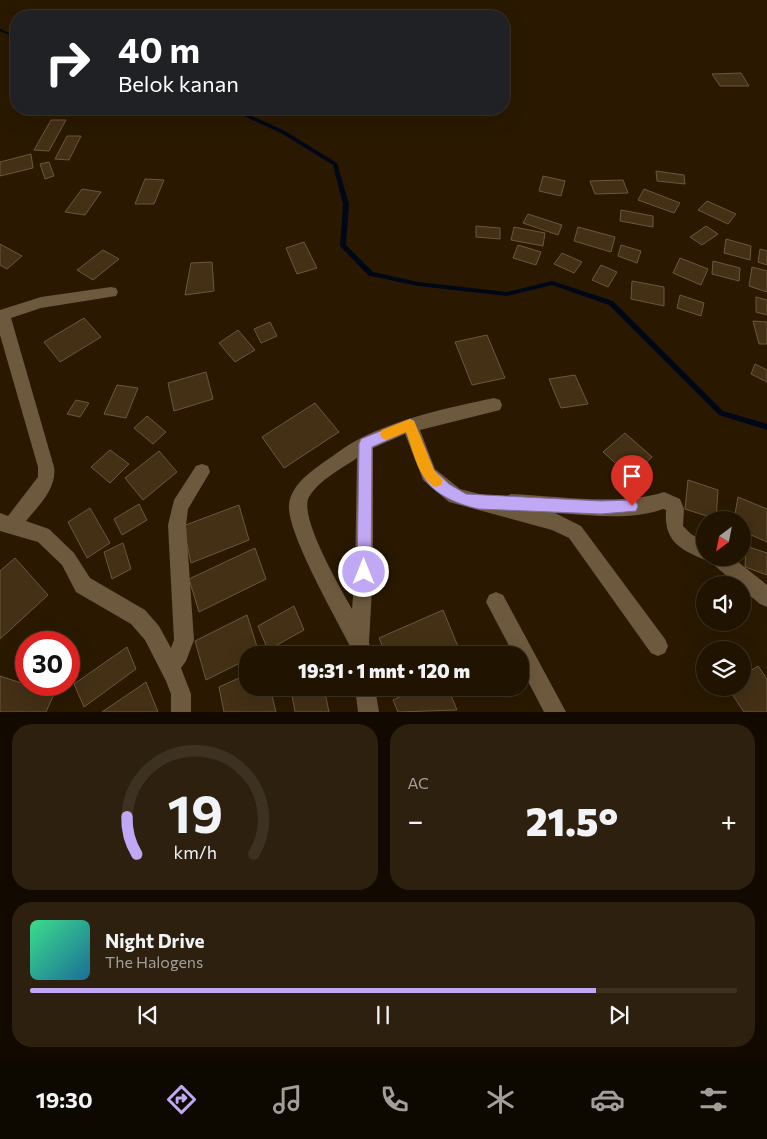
<!DOCTYPE html>
<html lang="id">
<head>
<meta charset="utf-8">
<style>
	:root { --surface:#201300; --page:#2d200f; --text:#f1f3f6; --muted:#a29e99; --line:#3d3222; --accent:#c0a8f4 }
	body { margin:0; font-family:Commissioner,sans-serif; background:var(--page); color:var(--text); height:100vh; display:flex; flex-direction:column; font-size:19px; white-space:nowrap }
	* { box-sizing:border-box; margin:0 }
	p { font-size:16px; color:var(--muted) }
	.icon { flex:none; width:28px; height:28px; fill:none; stroke:currentColor; stroke-width:2; stroke-linecap:round; stroke-linejoin:round }
	.map { position:relative; height:712px; overflow:hidden }
	.panel { display:flex; flex-direction:column; gap:12px; padding:12px; background:#120a00; flex:1 }
	.panel>* { flex:none }
	.top-card { position:absolute; left:10px; top:10px; width:500px; height:105px; border-radius:20px; box-shadow:0 5px 20px #0002,0 0 0 1px var(--line); background:#202124; color:#fff; overflow:hidden }
	.needle { width:32px; rotate:212deg }
	.tools { position:absolute; left:696px; top:511px; display:grid; gap:10px }
	.tools a { display:grid; place-items:center; width:55px; height:55px; border-radius:50%; background:var(--surface); box-shadow:0 5px 20px #0002,0 0 0 1px var(--line); font-size:25px }
	.speed { position:absolute; left:15px; top:631px; display:flex; gap:10px; font-size:25px; font-weight:700; text-align:center }
	.speed>* { display:grid; place-content:center; width:65px; height:65px; border-radius:50%; background:var(--surface); box-shadow:0 5px 20px #0002,0 0 0 1px var(--line); line-height:1 }
	.speed .limit { border:8px solid #d22; background:#fff; color:#111 }
	.pin { position:absolute; display:grid; place-items:center; width:42px; height:42px; color:#fff; margin:-51px -21px; border-radius:50% 50% 50% 0; rotate:-45deg; box-shadow:0 0 5px #0007 }
	.pin .icon { rotate:45deg }
	.me { position:absolute; width:55px; margin:-28px; rotate:0deg; stroke-linejoin:round; filter:drop-shadow(0 0 4px #0008) }
	.turn { display:flex; align-items:center; gap:18px; height:105px; padding:0 25px; font-size:22px }
	.turn .icon { width:65px; height:65px; stroke-width:2.5 }
	.turn b { display:block; font-size:35px; line-height:42px }
	.big { font-size:38px; font-weight:800; line-height:1.1 }
	.panel .tile { flex:1; display:flex; flex-direction:column; justify-content:center; gap:8px; min-width:0; padding:0 18px; border-radius:20px; background:var(--page) }
	.panel .dial { align-items:center; gap:0 }
	.dial svg { height:130px; overflow:visible; fill:none; stroke:var(--line); stroke-width:7; stroke-linecap:round; text-anchor:middle }
	.dial text { fill:var(--text); stroke:none }
	.song { display:flex; align-items:center; gap:15px }
	.cover { width:60px; height:60px; border-radius:8px; background:linear-gradient(135deg,hsl(150 70% 55%),hsl(200 70% 35%)) }
	.played { height:5px; border-radius:2px; background:linear-gradient(90deg,var(--accent) 80%,var(--line) 80%) }
	.keys { display:flex; justify-content:space-around; direction:ltr }
	.heat { display:flex; justify-content:space-between; align-items:center; font-size:28px; direction:ltr }
	.panel .tiles { flex:1; display:grid; gap:12px; grid-template-columns:1fr 1fr }
	.tile:last-child { grid-column:span 2 }
	.trip { position:absolute; left:239px; top:646px; width:290px; height:50px; border-radius:20px; background:var(--surface); box-shadow:0 5px 20px #0002,0 0 0 1px var(--line); font-weight:800; line-height:50px; text-align:center }
	.tabs { display:flex; height:80px; justify-content:space-around; align-items:center; background:#0d0800; color:var(--muted) }
	.tabs .icon { width:35px; height:35px }
	.tabs .current { color:var(--accent) }
	.tabs b { font-size:22px; color:var(--text) }
	.map>svg:first-child { display:block }
	.lines { fill:none; stroke-linecap:round; stroke-linejoin:round }
	.stream { fill:#000716; fill-rule:evenodd }
	.building { fill:#433015; stroke:#6c573b }
	.minor { fill:#6d593d; fill-rule:evenodd }
	.route { fill:#c0a8f4; stroke:#7d6d9f }
	.slow { fill:#f59e0b }
</style>
</head>
<body>
<div class="map">
<svg width="767" height="712" viewBox="0 0 767 712">
	<rect width="100%" height="100%" fill="#2a1900"/>
	<g class="lines">
		<path class="stream" d="M0,29L16,36V38L0,31Z
			M231,109H236L285,131L337,163L349,204L346,245L373,272L418,282L507,292L552,281L613,301L723,411L767,424V430L719,415L609,305L552,285L507,296L418,286L371,276H369L340,246L343,204L333,165L281,133L231,110Z"/>
	</g>
	<path class="building" d="M741,73L749,86H720L712,74Z
		M51,120H66L49,151L34,150Z
		M67,136H81L69,160L55,159Z
		M31,154L33,168L0,176V162Z
		M49,162L54,176L45,179L40,164Z
		M656,171L684,175L685,184L657,181Z
		M543,176L565,181L561,196L539,191Z
		M145,179L164,180L154,204H135Z
		M623,180L628,193L595,194L590,181Z
		M82,189L101,192L85,215L65,212Z
		M644,189L680,203L674,213L638,200Z
		M707,201L736,214L728,224L698,210Z
		M621,210L653,216V227L620,221Z
		M528,214L562,225L558,235L523,223Z
		M476,226L500,228V239L476,237Z
		M706,226L718,234L702,245L690,237Z
		M514,227L545,233L543,246L511,240Z
		M578,227L615,237L611,252L574,241Z
		M726,239L751,246L750,260L724,253Z
		M304,242L317,268L297,274L286,248Z
		M0,244L22,256L7,269L0,265Z
		M518,245L541,252L536,265L513,258Z
		M621,245L641,251L637,263L618,256Z
		M760,249L767,251V265L758,262Z
		M103,250L119,259L93,280L77,270Z
		M562,253L582,262L574,273L554,264Z
		M680,258L708,269L701,285L673,273Z
		M713,261L740,268L739,281L712,274Z
		M212,262L214,291L185,295L191,263Z
		M601,265L617,272L608,287L592,280Z
		M752,267L767,271V292L749,286Z
		M632,281L664,287V306L631,299Z
		M680,295L704,303L701,316L677,308Z
		M756,297L767,300V315L756,312Z
		M84,318L101,337L60,362L44,342Z
		M753,321L767,322V344H759Z
		M270,322L277,336L261,343L254,329Z
		M238,330L255,350L235,362L219,343Z
		M487,335L505,378L472,385L455,342Z
		M755,364L767,370V382L751,374Z
		M206,372L213,399L174,411L168,383Z
		M575,375L588,404L561,408L549,379Z
		M117,385L138,388L126,418L104,414Z
		M76,400L89,403L80,417L67,414Z
		M315,403L339,432L284,468L262,437Z
		M147,416L166,432L153,444L134,428Z
		M625,433L652,457L631,477L603,452Z
		M110,450L129,464L110,483L91,467Z
		M159,451L177,472L143,500L125,478Z
		M688,480L718,490L716,519L685,509Z
		M738,497L767,509V542L742,531V520H734Z
		M139,504L147,520L122,535L114,519Z
		M239,505L249,540L191,563L183,526Z
		M90,508L110,543L87,558L68,522Z
		M123,543L131,569L112,579L104,552Z
		M746,546L767,553V575L745,567Z
		M255,548L266,579L199,612L189,579Z
		M15,558L48,595L0,639V571Z
		M294,606L304,630L268,650L258,626Z
		M443,610L459,649L445,655H386L379,638Z
		M247,615L259,653L248,655V659L206,680L195,641Z
		M127,647L136,669L84,707L74,684Z
		M758,666L767,679V712H744L728,688H742V676Z
		M248,674V688H270L276,712H224L219,687Z
		M0,676L54,694L46,712H0Z
		M146,682L158,712H102Z
		M300,688H324L329,712H295L291,690Z
		M419,688H448L457,710L398,712L393,700Z"/>
	<g class="lines">
		<path class="minor" d="M111,287L116,288L118,292L116,296L41,308L11,318L54,467C57,489 39,505 26,521L49,529L74,553L90,578L145,610L159,626L171,648L174,640L168,525L174,500L196,466L202,464L208,466L210,472L188,509L186,525L194,640L186,661L181,668L191,694V712H171V694L166,681L145,640L131,624L76,592L62,565L38,542L0,531V513L8,516L38,477V467L0,335V310L41,297Z
			M494,398L500,400L502,405L500,410L420,430L435,469L460,489L503,500L505,497L511,494C556,496 622,506 664,492L680,499L684,509L683,526L691,534L705,542V558H733L767,585V607L760,604L742,589V585H737L713,564L710,558L705,560C679,549 664,541 666,510L663,509C630,521 590,515 555,513L581,526L665,639L668,646L665,653L658,656L651,653L569,538L552,530L449,502L423,480L405,434L373,448V572L369,642L371,655H351L349,644C335,616 287,533 289,505C291,485 310,472 324,462C336,454 347,445 359,439C402,417 448,408 494,398ZM357,458L355,572L352,609C341,589 298,516 309,497C319,480 341,469 357,458Z
			M496,592L503,595L566,712H544L520,666V655H514L486,602L489,595Z
			M355,688H375L379,712H358Z"/>
	</g>
	<path class="route" d="M410,419L414,421L434,470L449,484L466,494L601,501L632,500L636,502L638,506L636,511L601,514L479,509C460,505 433,495 423,476C416,462 412,446 406,432L372,447L371,572L369,577L364,579L359,577L357,572L359,444L361,439Z"/>
	<path class="slow" d="M410,419L414,421L434,470L443,481L441,485L436,487C418,480 413,449 406,432L386,440L382,438L380,434L382,430Z"/>
</svg>
<div class="tools">
<a><svg class="needle" viewBox="-14 -14 28 28"><path d="M0-13l5 13h-10z" fill="#e53935"/><path d="M0 13l5-13h-10z" fill="#a29e99"/></svg></a>
<a><svg class="icon" aria-label="sound" viewBox="0 0 24 24"><path d="M4 9h4l5-4v14l-5-4H4zM17 9q2 3 0 6"/></svg></a>
<a><svg class="icon" aria-label="layers" viewBox="0 0 24 24"><path d="M12 4l9 5-9 5-9-5zM3 14l9 5 9-5"/></svg></a>
</div>
<div class="speed"><div class="limit">30</div></div>
<div class="pin" style="left:632px;top:506px;background:#d93025"><svg class="icon" aria-label="arrive" viewBox="0 0 24 24"><path d="M6 21V4h12l-3 4 3 4H6"/></svg></div>
<svg class="me" style="left:364px;top:572px" viewBox="-20 -20 40 40"><circle r="17" fill="#c0a8f4" stroke="#fff" stroke-width="3"/><path d="M0-11L8 9 0 5-8 9z" fill="#fff"/></svg>
<div class="trip">19:31 · 1 mnt · 120 m</div>
<div class="top-card">
<div class="turn"><svg class="icon" aria-label="right" viewBox="0 0 24 24"><path d="M7 20v-9h11M14 6l5 5-5 5"/></svg><div><b>40 m</b>Belok kanan</div></div>
</div>
</div>
<section class="panel">
<div class="tiles">
<div class="tile dial"><svg viewBox="0 0 100 80">
<path d="M14 69A42 42 0 1 1 86 69"/>
<path d="M14 69A42 42 0 0 1 8 46" stroke="#c0a8f4"/>
<text x="50" y="56" font-size="32" font-weight="700">19</text>
<text x="50" y="72" font-size="11">km/h</text>
</svg></div>
<div class="tile"><p>AC</p>
<div class="heat"><a>−</a><b class="big">21.5°</b><a>+</a></div>
</div>
<div class="tile">
<div class="song"><i class="cover"></i><div><b>Night Drive</b><p>The Halogens</p></div></div>
<div class="played"></div>
<div class="keys"><svg class="icon" aria-label="previous" viewBox="0 0 24 24"><path d="M18 5L8 12l10 7zM5 5v14"/></svg><svg class="icon" aria-label="pause" viewBox="0 0 24 24"><path d="M8 5v14M16 5v14"/></svg><svg class="icon" aria-label="next" viewBox="0 0 24 24"><path d="M6 5l10 7-10 7zM19 5v14"/></svg></div>
</div>
</div>
</section>
<nav class="tabs">
<b>19:30</b>
<svg class="icon current" aria-label="directions" viewBox="0 0 24 24"><path d="M12 3l9 9-9 9-9-9zM9 14v-3h6M13 9l2 2-2 2"/></svg>
<svg class="icon" aria-label="music" viewBox="0 0 24 24"><path d="M9 18V5l10-2v13"/><circle cx="6" cy="18" r="3"/><circle cx="16" cy="16" r="3"/></svg>
<svg class="icon" aria-label="phone" viewBox="0 0 24 24"><path d="M5 4h4l2 5-3 2q2 4 5 5l2-3 5 2v4C11 20 4 13 5 4z"/></svg>
<svg class="icon" aria-label="climate" viewBox="0 0 24 24"><path d="M12 3v18M4 7l16 10M4 17L20 7"/></svg>
<svg class="icon" aria-label="car" viewBox="0 0 24 24"><path d="M5 17H2v-5l4-1 3-4h7l3 4 3 1v5h-3M9 17h6M6 11h13"/><circle cx="7" cy="17" r="2"/><circle cx="17" cy="17" r="2"/></svg>
<svg class="icon" aria-label="filters" viewBox="0 0 24 24"><path d="M4 7h16M4 17h16"/><circle cx="9" cy="7" r="2"/><circle cx="15" cy="17" r="2"/></svg>
</nav>
</body>
</html>
